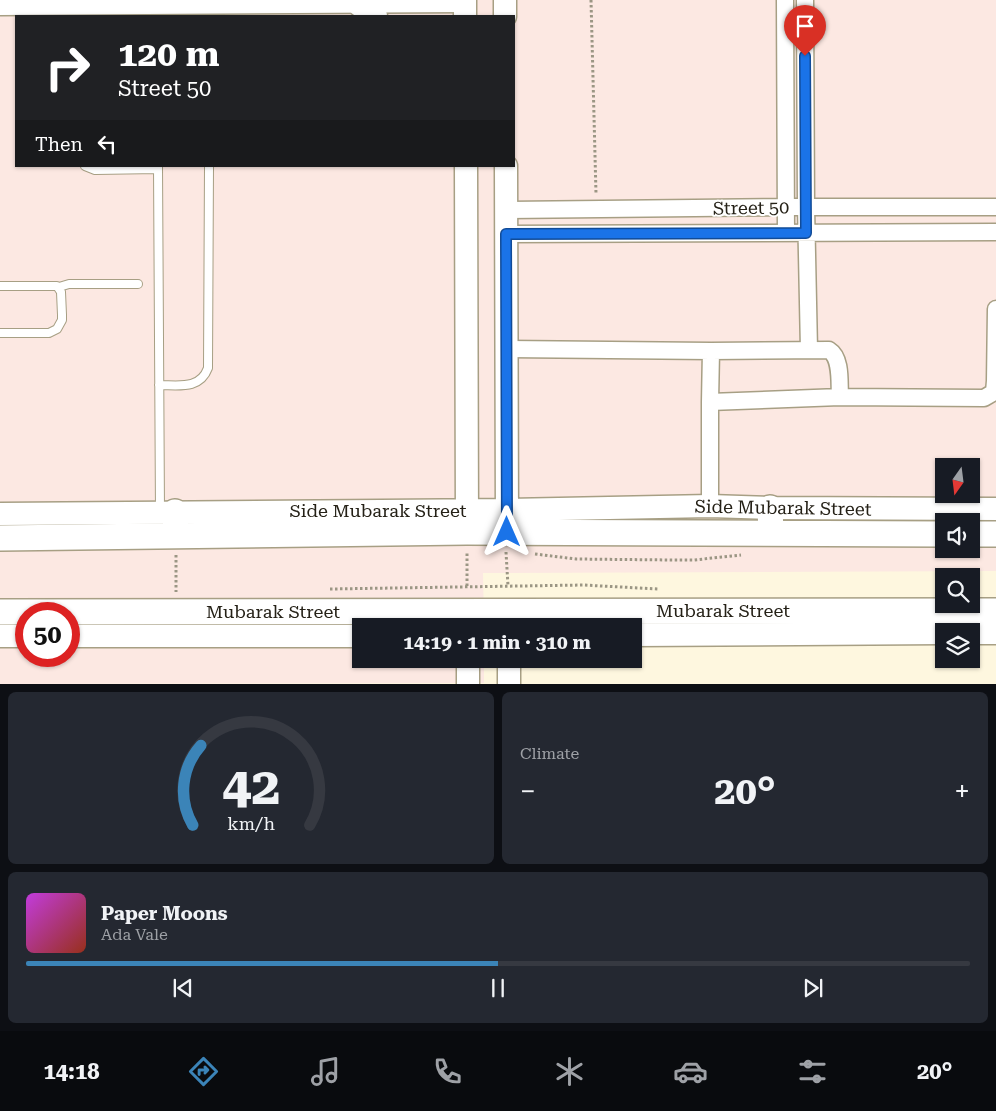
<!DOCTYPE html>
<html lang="en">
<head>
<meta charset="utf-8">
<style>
	:root { --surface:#171b24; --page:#242831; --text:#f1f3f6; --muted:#9ea1a6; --line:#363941; --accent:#3b84b8 }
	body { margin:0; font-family:"Roboto Serif",serif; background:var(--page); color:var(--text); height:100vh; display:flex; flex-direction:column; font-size:19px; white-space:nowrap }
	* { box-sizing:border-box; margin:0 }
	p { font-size:16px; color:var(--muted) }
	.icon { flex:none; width:28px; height:28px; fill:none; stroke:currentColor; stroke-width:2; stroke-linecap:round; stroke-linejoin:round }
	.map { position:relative; height:684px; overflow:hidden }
	.sheet { display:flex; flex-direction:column; gap:8px; padding:8px; background:#0d0f14; flex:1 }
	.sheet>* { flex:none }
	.hud { position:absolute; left:15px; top:15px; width:500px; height:152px; border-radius:0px; box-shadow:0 1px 4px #0004; background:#202124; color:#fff; overflow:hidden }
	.needle { width:32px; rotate:194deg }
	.tools { position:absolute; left:935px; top:458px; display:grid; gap:10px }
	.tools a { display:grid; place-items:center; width:45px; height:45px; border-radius:0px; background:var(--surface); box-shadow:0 1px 4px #0004; font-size:25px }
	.speed { position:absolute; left:15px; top:602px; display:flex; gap:10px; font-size:25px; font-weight:700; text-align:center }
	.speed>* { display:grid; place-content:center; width:65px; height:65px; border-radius:50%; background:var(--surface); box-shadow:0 1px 4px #0004; line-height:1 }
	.speed .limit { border:8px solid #d22; background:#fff; color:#111 }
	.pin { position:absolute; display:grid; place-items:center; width:42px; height:42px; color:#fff; margin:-51px -21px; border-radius:50% 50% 50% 0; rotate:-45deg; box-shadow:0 0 5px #0007 }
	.pin .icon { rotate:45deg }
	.me { position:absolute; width:55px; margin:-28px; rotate:0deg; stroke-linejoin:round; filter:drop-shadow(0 0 4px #0008) }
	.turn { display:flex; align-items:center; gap:18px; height:105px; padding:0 20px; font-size:22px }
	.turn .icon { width:65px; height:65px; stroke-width:2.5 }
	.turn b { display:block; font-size:35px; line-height:42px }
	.then { display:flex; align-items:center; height:48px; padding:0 20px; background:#0003; gap:10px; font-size:19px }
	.big { font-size:38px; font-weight:700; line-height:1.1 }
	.sheet .tile { flex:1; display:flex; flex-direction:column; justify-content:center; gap:8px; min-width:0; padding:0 18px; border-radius:8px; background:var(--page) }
	.sheet .dial { align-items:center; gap:0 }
	.dial svg { height:130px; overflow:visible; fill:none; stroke:var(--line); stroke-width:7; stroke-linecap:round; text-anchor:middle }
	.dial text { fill:var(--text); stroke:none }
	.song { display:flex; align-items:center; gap:15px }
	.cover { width:60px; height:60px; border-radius:8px; background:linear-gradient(135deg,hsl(290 70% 55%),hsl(10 70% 35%)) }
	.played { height:5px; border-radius:2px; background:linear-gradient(90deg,var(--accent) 50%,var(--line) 50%) }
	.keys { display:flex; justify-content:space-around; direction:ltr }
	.heat { display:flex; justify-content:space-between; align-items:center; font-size:28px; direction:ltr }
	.sheet .tiles { flex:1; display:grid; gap:8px; grid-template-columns:1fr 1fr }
	.tile:last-child { grid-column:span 2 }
	.trip { position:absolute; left:352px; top:618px; width:290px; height:50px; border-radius:0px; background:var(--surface); box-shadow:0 1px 4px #0004; font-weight:700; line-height:50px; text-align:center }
	.tabs { display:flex; height:80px; justify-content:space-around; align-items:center; background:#090b0e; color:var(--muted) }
	.tabs .icon { width:35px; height:35px }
	.tabs .selected { color:var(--accent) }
	.tabs b { font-size:22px; color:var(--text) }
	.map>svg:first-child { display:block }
	.commercial { fill:#fce8e2; fill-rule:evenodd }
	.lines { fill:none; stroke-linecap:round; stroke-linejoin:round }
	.lane-casing { stroke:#a79f84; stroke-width:10 }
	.street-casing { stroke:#a79f84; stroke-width:19 }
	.secondary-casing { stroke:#a79f84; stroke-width:25 }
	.primary-casing { stroke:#a79f84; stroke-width:28 }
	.path { stroke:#9b9684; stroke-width:3; stroke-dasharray:2.5 2.5; stroke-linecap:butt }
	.lane { stroke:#fff; stroke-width:8 }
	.street { stroke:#fff; stroke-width:16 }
	.secondary { stroke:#fff; stroke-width:22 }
	.primary { stroke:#fff; stroke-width:25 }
	.route-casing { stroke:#114b97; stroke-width:12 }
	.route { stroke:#1a73e8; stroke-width:9 }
	.labels { text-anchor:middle; stroke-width:4; stroke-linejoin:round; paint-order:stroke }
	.street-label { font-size:18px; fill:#252117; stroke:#fff }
</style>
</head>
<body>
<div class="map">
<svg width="996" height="684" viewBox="0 0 996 684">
	<rect width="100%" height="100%" fill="#fef7df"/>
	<path class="commercial" d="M0,0H996V571L483,573L484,626H361V659H484V683L0,684ZM16,16H514V166H16ZM944,466H971V494H944ZM944,521H971V549H944ZM26,614H69V656H26Z"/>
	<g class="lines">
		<defs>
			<path id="lane" d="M85,166L95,170L158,169
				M158,166L160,512
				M0,286H57L61,292L62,315V320L57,329L49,333H0
				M59,287L69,284H138
				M159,385C178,385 200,390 208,368L209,166"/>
			<path id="street" d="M785,0L786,233
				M805,0L806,207L809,350
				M0,7L465,4
				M506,210L786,207H996
				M506,234L996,232
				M506,349L711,351L829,350C842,358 839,383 840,397
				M711,351L710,402L840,397L984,398L994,392L995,381L996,309
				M710,506V402"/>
			<path id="secondary" d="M465,0V16
				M505,0V16
				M359,5L376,16
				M466,166L467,525
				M506,166L507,526
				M0,514L507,510L710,506L770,508L996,509
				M971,633H996
				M634,635L944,633
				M0,636H26
				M69,636H361
				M468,659V684
				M509,659V684"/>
			<path id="primary" d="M770,508L771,533
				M175,512L176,535
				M971,534H996
				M0,538L467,532L944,534
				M0,612L996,611"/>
		</defs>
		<use href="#lane" class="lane-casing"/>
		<use href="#street" class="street-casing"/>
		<use href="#secondary" class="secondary-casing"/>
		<use href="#primary" class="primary-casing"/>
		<path class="path" d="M591,0L596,194
			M506,552L508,586
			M535,554L576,559L672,560H694L741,555
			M176,555V592
			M467,586V552
			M330,589L583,585L658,589"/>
		<use href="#lane" class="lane"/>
		<use href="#street" class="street"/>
		<use href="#secondary" class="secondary"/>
		<use href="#primary" class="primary"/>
	</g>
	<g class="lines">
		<defs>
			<path id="route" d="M507,532L506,234L806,233L805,56"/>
		</defs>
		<use href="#route" class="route-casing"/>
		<use href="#route" class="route"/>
	</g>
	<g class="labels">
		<g class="street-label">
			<text transform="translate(751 208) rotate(-1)" y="6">Street 50</text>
			<text transform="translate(783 508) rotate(1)" y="6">Side Mubarak Street</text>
			<text x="378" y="517">Side Mubarak Street</text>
			<text x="723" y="617">Mubarak Street</text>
			<text x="273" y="618">Mubarak Street</text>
		</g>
	</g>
</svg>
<div class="tools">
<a><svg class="needle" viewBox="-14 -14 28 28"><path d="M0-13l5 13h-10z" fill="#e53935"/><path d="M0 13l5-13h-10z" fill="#9ea1a6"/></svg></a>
<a><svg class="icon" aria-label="sound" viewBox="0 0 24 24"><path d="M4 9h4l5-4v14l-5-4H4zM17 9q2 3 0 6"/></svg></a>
<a><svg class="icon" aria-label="search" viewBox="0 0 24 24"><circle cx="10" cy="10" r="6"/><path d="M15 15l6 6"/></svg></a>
<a><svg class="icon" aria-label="layers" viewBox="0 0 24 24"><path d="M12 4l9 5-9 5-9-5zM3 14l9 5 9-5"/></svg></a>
</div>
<div class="speed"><div class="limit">50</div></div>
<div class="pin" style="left:805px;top:56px;background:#d93025"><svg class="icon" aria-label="arrive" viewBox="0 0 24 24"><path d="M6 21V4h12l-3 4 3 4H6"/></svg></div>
<svg class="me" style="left:507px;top:532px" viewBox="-20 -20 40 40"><path d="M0-17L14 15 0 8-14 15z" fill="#1a73e8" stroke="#fff" stroke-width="4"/></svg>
<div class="trip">14:19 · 1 min · 310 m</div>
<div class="hud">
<div class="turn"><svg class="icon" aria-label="right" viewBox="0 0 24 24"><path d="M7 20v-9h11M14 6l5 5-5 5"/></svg><div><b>120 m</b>Street 50</div></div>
<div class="then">Then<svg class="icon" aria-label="left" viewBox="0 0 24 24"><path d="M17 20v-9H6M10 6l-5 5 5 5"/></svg></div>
</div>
</div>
<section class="sheet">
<div class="tiles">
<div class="tile dial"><svg viewBox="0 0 100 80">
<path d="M14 69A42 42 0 1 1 86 69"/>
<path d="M14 69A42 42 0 0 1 19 20" stroke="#3b84b8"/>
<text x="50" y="56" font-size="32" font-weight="700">42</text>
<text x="50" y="72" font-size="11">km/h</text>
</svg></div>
<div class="tile"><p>Climate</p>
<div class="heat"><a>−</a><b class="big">20°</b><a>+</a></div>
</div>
<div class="tile">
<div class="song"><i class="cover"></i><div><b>Paper Moons</b><p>Ada Vale</p></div></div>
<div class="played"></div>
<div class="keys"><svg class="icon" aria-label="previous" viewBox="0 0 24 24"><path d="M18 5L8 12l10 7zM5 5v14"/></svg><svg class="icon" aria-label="pause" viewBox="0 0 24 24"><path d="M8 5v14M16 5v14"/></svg><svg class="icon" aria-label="next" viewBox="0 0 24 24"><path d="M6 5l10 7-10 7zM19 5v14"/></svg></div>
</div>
</div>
</section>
<nav class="tabs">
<b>14:18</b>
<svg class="icon selected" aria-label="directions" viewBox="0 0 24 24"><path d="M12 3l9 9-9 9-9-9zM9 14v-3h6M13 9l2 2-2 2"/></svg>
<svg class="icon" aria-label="music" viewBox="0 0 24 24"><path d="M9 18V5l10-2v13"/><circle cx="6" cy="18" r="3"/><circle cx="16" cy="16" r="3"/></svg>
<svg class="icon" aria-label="phone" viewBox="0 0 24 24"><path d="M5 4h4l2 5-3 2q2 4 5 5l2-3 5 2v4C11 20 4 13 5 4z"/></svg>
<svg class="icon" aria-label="climate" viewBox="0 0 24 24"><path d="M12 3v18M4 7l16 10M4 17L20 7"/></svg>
<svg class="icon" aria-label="car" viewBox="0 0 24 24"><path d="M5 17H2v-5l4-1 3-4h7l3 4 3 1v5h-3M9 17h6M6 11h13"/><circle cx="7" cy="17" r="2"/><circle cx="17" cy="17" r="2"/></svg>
<svg class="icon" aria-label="filters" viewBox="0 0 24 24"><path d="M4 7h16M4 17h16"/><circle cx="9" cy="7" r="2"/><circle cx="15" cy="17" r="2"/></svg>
<b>20°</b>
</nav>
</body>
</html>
